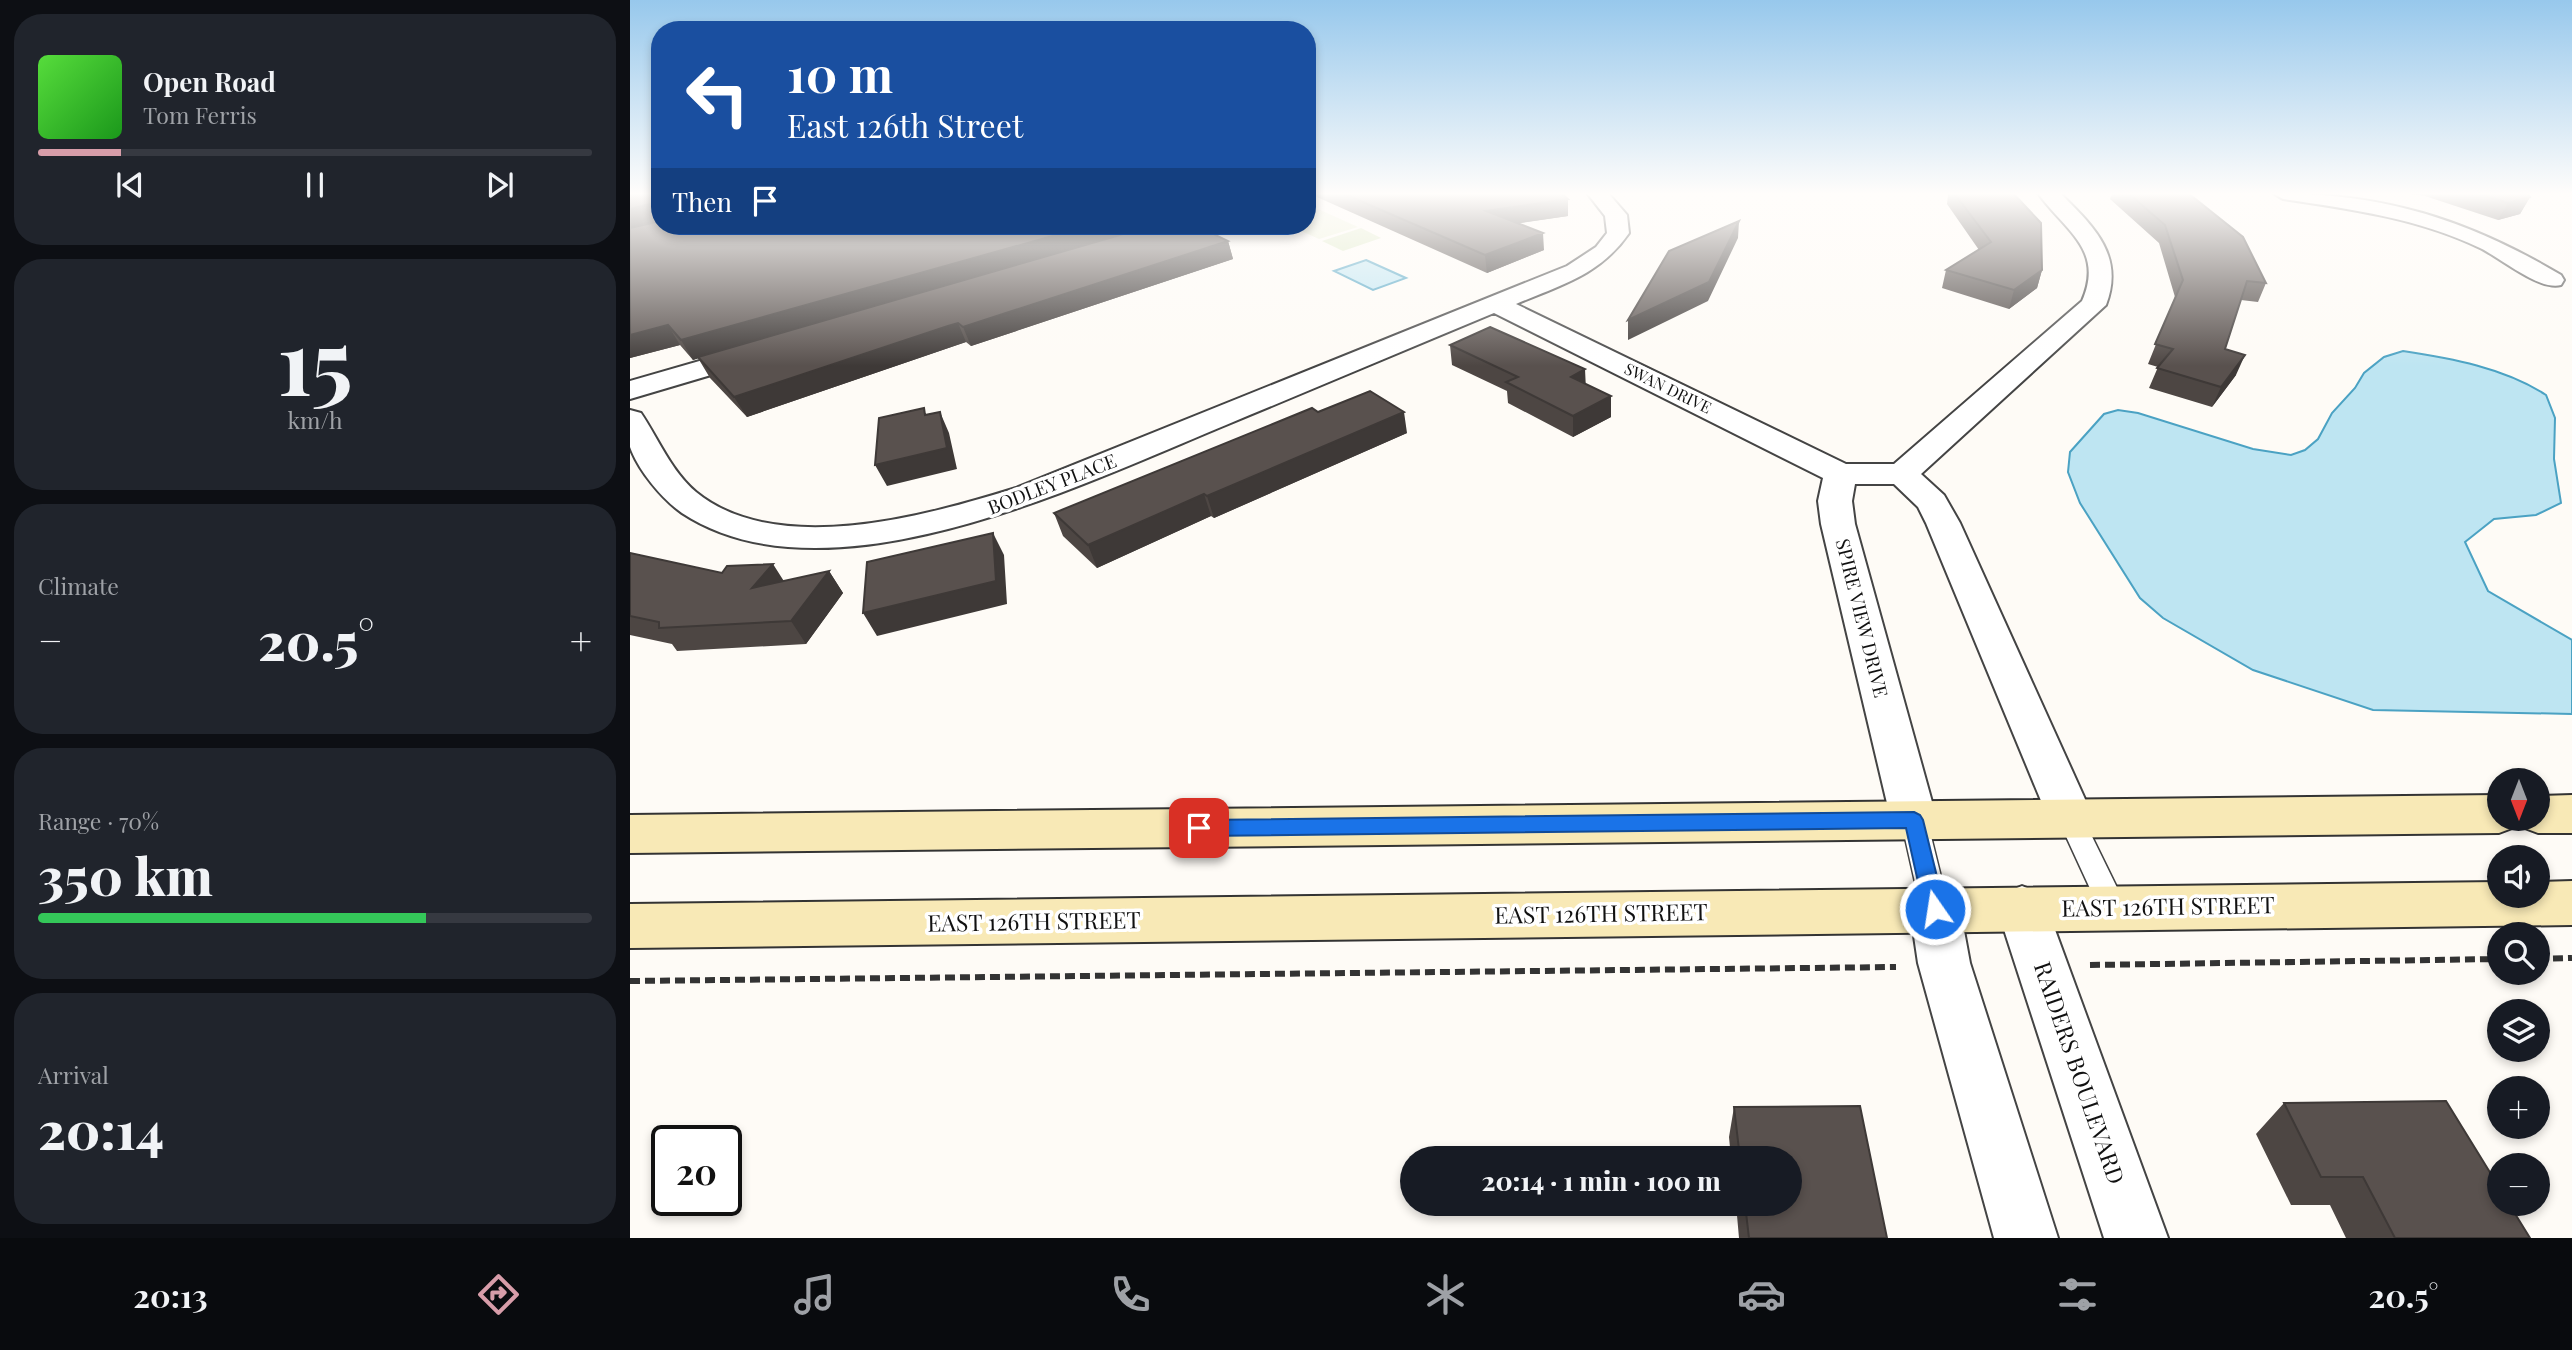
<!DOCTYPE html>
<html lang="en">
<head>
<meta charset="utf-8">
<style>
	:root { --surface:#171b24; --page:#20242c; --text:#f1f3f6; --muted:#9ea1a6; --line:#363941; --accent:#d79da9 }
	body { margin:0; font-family:"Playfair Display",serif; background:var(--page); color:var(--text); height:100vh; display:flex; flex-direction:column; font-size:26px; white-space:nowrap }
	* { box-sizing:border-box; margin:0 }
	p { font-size:23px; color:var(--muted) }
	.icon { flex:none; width:38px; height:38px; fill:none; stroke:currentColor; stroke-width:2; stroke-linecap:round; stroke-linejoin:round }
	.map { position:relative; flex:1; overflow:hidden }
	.drawer { display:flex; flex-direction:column; gap:14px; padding:14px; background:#0d0f14; width:630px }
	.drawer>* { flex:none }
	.top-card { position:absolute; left:21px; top:21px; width:665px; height:214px; border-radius:28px; box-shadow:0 4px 10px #0003; background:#1a4fa0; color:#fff; overflow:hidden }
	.needle { width:46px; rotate:180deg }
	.tools { position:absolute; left:1857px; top:768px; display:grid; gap:14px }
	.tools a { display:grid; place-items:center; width:63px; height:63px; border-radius:50%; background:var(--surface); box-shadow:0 4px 10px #0003; font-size:35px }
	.speed { position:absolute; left:21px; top:1125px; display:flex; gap:14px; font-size:35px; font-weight:700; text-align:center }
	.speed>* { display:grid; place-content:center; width:91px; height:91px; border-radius:50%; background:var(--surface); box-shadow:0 4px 10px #0003; line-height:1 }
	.speed .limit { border:4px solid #111; border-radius:10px; background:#fff; color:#111 }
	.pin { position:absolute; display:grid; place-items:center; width:60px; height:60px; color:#fff; margin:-30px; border-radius:14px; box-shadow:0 4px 10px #0006 }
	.me { position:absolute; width:77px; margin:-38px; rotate:347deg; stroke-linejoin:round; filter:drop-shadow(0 0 5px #0008) }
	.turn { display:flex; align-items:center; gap:24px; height:147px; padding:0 21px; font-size:32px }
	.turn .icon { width:91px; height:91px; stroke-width:2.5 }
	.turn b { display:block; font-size:49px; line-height:60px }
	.then { display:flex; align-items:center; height:66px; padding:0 21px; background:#0003; gap:14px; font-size:26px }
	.big { font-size:52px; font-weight:800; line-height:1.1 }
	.drawer .widget { flex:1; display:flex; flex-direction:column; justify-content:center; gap:10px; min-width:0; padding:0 24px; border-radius:28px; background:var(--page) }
	.drawer .dial { align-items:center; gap:0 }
	.dial b { font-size:91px; line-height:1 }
	.song { display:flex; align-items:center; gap:21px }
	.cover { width:84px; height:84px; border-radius:10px; background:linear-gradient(135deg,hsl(110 70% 55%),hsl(120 70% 35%)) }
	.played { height:7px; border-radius:4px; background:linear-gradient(90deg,var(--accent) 15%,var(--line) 15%) }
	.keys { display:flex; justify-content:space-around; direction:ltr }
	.heat { display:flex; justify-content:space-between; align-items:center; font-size:38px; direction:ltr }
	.charge { height:10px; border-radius:5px; background:linear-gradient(90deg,#34c759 70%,var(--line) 0) }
	.trip { position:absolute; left:770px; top:1146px; width:402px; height:70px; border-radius:35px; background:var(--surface); box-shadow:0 4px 10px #0003; font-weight:800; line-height:70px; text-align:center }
	.tabs { display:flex; height:112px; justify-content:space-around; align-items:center; background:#090b0e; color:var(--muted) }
	.tabs .icon { width:49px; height:49px }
	.tabs .on { color:var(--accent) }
	.tabs b { font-size:32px; color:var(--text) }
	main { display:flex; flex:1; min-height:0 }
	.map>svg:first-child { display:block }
	.green { fill:#dae7c1 }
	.pitch { fill:#e9efd2 }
	.water { fill:#bee5f2; stroke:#4ba2c3; stroke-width:2 }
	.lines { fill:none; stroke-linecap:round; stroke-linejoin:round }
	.service-casing { stroke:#444; stroke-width:3 }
	.minor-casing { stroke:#444; stroke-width:4 }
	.secondary-casing { stroke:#333; stroke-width:4 }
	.path { stroke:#333; stroke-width:6; stroke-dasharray:10 5; stroke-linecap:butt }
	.service { fill:#fff; fill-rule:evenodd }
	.minor { fill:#fff; fill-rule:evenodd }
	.secondary { fill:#f8e9b6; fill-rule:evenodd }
	.wall { fill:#4d4643 }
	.shaded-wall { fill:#3e3937 }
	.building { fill:#59514e; stroke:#3e3937; stroke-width:2 }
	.route { fill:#1a73e8; stroke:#114b97; stroke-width:2 }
	.labels { text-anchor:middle; stroke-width:7; stroke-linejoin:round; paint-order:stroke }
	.far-street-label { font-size:16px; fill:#111; stroke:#fff }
	.street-label { font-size:19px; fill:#111; stroke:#fff }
	.near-street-label { font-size:23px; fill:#111; stroke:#fff }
</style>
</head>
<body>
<main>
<section class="drawer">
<div class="widget">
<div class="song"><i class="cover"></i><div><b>Open Road</b><p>Tom Ferris</p></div></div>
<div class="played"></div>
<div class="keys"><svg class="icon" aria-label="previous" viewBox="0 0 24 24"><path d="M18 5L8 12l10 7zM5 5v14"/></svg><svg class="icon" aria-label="pause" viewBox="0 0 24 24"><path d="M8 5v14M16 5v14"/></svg><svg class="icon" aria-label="next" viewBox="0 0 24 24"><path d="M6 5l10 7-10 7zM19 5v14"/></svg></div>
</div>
<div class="widget dial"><b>15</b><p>km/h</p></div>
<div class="widget"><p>Climate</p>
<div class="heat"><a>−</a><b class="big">20.5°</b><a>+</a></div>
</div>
<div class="widget"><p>Range · 70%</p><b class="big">350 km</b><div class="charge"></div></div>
<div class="widget"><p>Arrival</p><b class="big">20:14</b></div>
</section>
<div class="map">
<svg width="1942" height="1238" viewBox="0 0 1942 1238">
	<rect width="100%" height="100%" fill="#fefbf6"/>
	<path class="green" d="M731,228L751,238L713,251L692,241Z"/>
	<path class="pitch" d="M688,209L728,227L689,239L660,226H677V212Z"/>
	<path class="water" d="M736,260L776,278L743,290L704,271Z
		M1773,351C1820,358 1875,368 1916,395L1925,418L1924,459L1931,503L1906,515L1864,519L1835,542L1858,591L1942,640V714L1743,710L1623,670L1533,618L1510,598L1450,503L1438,472L1440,452L1474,414L1488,410L1508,413L1623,449L1661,455L1675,450L1688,439L1702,413L1725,388L1734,373L1754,357Z"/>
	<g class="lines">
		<defs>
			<path id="service" d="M1441,809L1450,812L1497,908L1493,916L1483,920L1473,916L1469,908L1428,819L1432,812Z
				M1284,810L1293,813L1297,820L1319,909L1315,917L1305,921L1295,917L1291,909L1271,820L1275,813Z"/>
			<path id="minor" d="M957,193H978L997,215L999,233C970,275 931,285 886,304L1216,464H1264L1452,301C1475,249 1434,230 1408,193H1430C1463,226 1495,255 1476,305L1291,474L1314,495L1330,523L1464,819L1458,832L1441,838L1424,832L1296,523L1288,507L1264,484H1225L1222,501L1225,524L1307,820L1301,833L1284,839L1267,833L1261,820L1191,524L1188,501L1193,478L864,313C775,350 685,388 596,425C453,484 198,609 52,513C32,499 8,470 0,447C0,436 0,421 0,410L11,413C28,438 41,471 66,492C147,558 296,516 386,488L937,266L966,247L977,233L975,216Z
				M1643,193C1752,193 1837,219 1931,275L1934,280L1931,285C1909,291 1871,258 1850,248C1788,218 1720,209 1653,199Z
				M125,345L135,347L139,353L135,359L0,399V381Z
				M1392,886L1410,893L1417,908L1538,1238H1474L1367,908L1374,893Z
				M1305,887L1323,894L1330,909L1340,963L1428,1238H1364L1288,963L1280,909L1287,894Z"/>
			<path id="secondary" d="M1869,795V819H1908V796L1942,795V833H1908L1892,827L1888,821L1885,827L1869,833L0,853V815Z
				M1942,881V925L0,948V904L1869,882V896H1908V882Z"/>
		</defs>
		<use href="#service" class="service-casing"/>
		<use href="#minor" class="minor-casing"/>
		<use href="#secondary" class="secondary-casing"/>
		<path class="path" d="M1908,959L1942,958
			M1460,965L1869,959
			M0,981L1266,967"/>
		<use href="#service" class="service"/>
		<use href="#minor" class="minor"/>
		<use href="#secondary" class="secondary"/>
	</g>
	<path class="wall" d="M0,193H30V226L598,241L603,259L341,346L336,342L327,345L117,417L80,378L68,358L63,360L50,345L0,358Z
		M678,193H931L938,199V216L888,223L914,250L857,273Z
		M1317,193H1383L1412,270L1407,288L1379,309L1312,288L1316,270L1349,250L1317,204L1318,195Z
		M1482,193H1558L1636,283L1628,302L1611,300L1595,349L1606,375L1582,407L1519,388L1528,367L1518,364L1545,297L1529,243L1480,199Z
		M1774,193H1898L1900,197L1890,214L1868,220L1795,196Z
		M820,345L955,369V384L981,417L943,437L878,403L877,391L822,365Z
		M688,412L777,433L584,518L581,516L467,568L433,536L424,513Z
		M0,553L92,573L154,581L199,571L213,593L176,644L47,651L42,644L0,635Z
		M1654,1103L1900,1238H1716L1700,1205H1661L1626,1134Z
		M1104,1107L1257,1238H1109L1106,1204H1160V1158H1101L1099,1137Z"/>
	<path class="shaded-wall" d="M1900,197L1890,214L1868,220L1878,203Z
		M938,199V216L857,228L856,211Z
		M20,204L30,221L0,229V209Z
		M1109,221L1108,238L1078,301L998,340V320Z
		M458,226H523L63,360L51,340Z
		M913,233L914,250L857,273L855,255Z
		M598,241L603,259L341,346L333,327Z
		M1412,270L1407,288L1379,309L1384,290Z
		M328,323L336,342L117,417L104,397Z
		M38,325L50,345L0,358V335Z
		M1615,355L1606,375L1582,407L1591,387Z
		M955,369L956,390L941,377Z
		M981,396V417L943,437V416Z
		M310,412L319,433L327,469L257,486L245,465Z
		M774,412L777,433L584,518L577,496Z
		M574,494L581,516L467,568L458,545Z
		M363,533L374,555L377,604L247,636L233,613Z
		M143,564L157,586L122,588Z
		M199,571L213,593L176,644L161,621Z"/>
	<path class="building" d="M0,193H30V206L20,204L0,209Z
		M712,193H931L938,199L856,211L913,233L855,255Z
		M1324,193H1383L1411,223L1412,270L1384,290L1316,270L1361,242Z
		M1498,193H1558L1613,237L1636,283L1617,281L1595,349L1615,355L1591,387L1527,368L1543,349L1525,344L1553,280L1535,225Z
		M1846,193H1898L1900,197L1878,203Z
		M30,221V226H458L51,340L38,325L0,335V228Z
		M1109,221L1079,282L998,320L1039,251Z
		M521,226H567L598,241L333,327L328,323L318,326L104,397L68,357Z
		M860,327L955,369L941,377L981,396L943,416L876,382L888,377L820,345Z
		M740,391L774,412L577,496L574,494L458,545L424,513L682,408L688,412Z
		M294,408L295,415L310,412L317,448L245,465L249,418Z
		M363,533L366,581L233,613L237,562Z
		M0,553L92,573L97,566L143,564L122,588L199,571L161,621L29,628V622L0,616Z
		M1816,1101L1869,1187V1204H1879L1900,1238H1765L1733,1177H1691L1654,1103Z
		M1230,1106L1257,1238H1119L1115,1204H1160V1158H1110L1104,1107Z"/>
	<linearGradient id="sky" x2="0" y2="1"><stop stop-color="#97c8ec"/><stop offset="0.53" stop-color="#fffdfb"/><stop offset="1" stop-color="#fffdfb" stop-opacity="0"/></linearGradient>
	<rect width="1942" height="366" fill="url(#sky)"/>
	<path class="route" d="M1284,812L1290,815L1293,820L1315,909L1312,915L1305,918L1297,915L1294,909L1276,828L569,836L562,833L559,828L562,822L569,820Z"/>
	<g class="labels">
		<g class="far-street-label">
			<text transform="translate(1038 388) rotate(26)" y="6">SWAN DRIVE</text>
		</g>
		<g class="street-label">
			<text transform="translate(422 484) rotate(-21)" y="7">BODLEY PLACE</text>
			<text transform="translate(1232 618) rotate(76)" y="7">SPIRE VIEW DRIVE</text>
		</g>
		<g class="near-street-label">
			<text transform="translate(1538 907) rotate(-1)" y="8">EAST 126TH STREET</text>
			<text transform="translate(971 914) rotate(-1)" y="8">EAST 126TH STREET</text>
			<text transform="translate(404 922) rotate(-1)" y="8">EAST 126TH STREET</text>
			<text transform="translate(1449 1073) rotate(71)" y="8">RAIDERS BOULEVARD</text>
		</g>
	</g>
</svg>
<div class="tools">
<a><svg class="needle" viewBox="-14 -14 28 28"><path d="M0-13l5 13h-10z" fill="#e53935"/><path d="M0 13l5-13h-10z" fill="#9ea1a6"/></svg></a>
<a><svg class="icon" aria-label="sound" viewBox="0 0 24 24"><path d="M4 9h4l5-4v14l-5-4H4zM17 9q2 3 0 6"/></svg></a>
<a><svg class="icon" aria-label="search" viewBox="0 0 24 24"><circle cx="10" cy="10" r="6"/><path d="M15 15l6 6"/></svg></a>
<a><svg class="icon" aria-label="layers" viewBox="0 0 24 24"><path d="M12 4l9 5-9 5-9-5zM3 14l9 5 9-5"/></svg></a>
<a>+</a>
<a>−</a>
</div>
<div class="speed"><div class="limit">20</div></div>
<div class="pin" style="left:569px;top:828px;background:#d93025"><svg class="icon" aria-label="arrive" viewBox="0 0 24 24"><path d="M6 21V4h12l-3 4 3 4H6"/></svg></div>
<svg class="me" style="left:1305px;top:909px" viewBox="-20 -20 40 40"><circle r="17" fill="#1a73e8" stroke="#fff" stroke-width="3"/><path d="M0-11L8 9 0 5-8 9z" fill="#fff"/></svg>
<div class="trip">20:14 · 1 min · 100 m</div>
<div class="top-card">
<div class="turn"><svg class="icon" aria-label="left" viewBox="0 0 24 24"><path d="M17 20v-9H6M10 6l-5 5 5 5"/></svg><div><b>10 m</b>East 126th Street</div></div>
<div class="then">Then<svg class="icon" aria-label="arrive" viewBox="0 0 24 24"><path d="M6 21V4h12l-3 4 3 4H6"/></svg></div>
</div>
</div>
</main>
<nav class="tabs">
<b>20:13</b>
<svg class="icon on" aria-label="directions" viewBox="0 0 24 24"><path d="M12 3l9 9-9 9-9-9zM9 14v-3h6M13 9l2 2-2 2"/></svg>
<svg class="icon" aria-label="music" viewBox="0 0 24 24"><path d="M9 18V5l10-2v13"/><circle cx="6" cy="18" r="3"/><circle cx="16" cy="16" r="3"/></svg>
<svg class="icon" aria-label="phone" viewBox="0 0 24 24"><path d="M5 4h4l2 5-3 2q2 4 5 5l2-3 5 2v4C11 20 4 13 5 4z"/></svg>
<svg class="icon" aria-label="climate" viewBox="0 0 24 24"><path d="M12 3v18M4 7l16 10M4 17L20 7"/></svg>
<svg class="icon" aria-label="car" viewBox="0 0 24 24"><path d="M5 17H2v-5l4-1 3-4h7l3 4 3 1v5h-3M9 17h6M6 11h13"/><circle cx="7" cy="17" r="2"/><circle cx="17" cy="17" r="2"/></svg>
<svg class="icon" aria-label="filters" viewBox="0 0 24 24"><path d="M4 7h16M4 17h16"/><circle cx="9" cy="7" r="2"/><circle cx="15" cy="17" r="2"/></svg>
<b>20.5°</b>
</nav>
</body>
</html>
